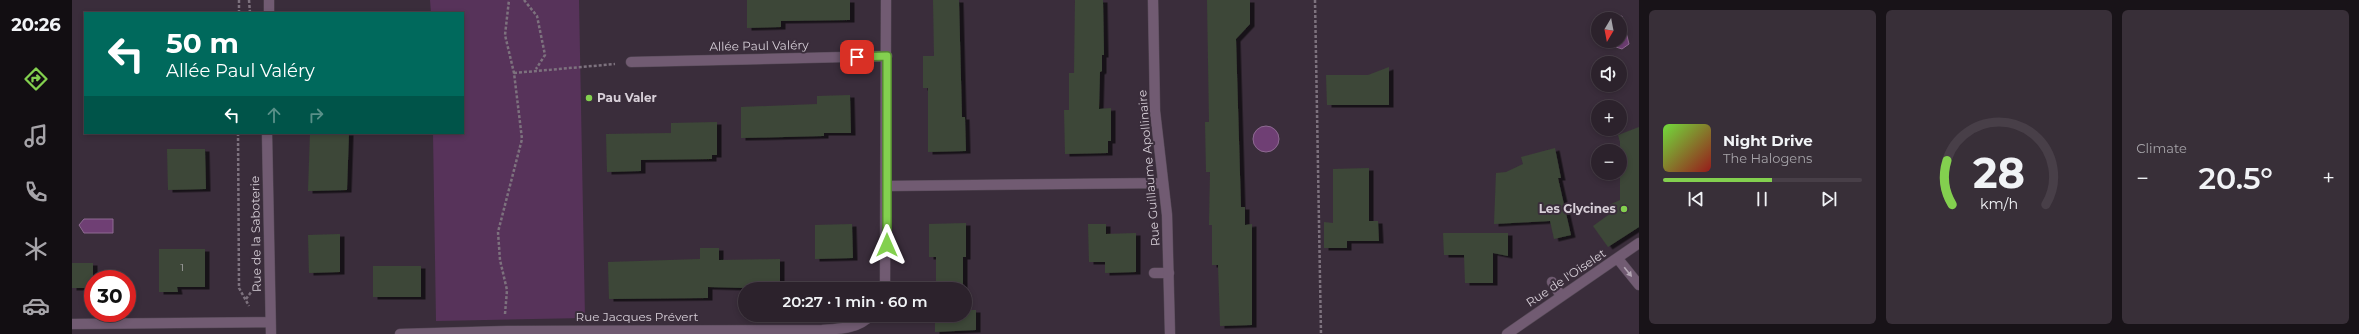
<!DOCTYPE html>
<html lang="en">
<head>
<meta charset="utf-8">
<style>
	:root { --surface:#2c222c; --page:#382f38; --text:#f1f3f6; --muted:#a6a4a9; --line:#483f48; --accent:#83d04f }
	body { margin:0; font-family:Montserrat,sans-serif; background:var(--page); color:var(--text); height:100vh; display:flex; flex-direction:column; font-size:15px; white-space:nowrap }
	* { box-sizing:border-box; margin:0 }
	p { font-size:13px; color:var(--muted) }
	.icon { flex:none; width:22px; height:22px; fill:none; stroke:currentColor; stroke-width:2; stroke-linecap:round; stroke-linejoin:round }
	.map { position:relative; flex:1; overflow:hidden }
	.panel { display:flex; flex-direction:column; gap:10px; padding:10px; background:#181318; width:720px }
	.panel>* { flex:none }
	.banner { position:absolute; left:12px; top:12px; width:380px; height:122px; border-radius:0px; box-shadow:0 2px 6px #0003,0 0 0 1px var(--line); background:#00695c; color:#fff; overflow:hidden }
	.needle { width:26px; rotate:190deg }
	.tools { position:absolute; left:1519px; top:12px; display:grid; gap:8px }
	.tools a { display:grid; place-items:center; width:36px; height:36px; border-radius:50%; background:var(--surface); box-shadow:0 2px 6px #0003,0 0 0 1px var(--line); font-size:20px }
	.speed { position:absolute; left:12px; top:270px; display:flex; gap:8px; font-size:20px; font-weight:700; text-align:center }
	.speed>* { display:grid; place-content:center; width:52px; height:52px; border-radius:50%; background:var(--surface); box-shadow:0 2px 6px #0003,0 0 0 1px var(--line); line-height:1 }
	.speed .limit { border:6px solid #d22; background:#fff; color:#111 }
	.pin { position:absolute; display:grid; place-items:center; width:34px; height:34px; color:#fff; margin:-17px; border-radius:8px; box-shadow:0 2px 6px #0006 }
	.me { position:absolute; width:44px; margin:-22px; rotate:0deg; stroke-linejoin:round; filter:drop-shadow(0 0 3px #0008) }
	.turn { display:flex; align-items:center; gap:14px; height:84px; padding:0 16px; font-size:18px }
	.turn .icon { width:52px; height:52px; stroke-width:2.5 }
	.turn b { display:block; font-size:28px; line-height:34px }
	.lanes { display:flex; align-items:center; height:38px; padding:0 16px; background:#0003; justify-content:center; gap:20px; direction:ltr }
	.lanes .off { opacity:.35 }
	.big { font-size:30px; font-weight:600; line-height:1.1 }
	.panel .tile { flex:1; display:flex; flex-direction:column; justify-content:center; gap:6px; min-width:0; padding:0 14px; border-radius:6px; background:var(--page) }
	.panel .dial { align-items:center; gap:0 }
	.dial svg { height:104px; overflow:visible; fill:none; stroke:var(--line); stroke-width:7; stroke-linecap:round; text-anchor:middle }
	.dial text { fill:var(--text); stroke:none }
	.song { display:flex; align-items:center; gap:12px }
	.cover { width:48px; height:48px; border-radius:6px; background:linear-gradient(135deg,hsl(100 70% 55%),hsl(0 70% 35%)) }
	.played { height:4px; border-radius:2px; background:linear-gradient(90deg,var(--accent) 55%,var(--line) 55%) }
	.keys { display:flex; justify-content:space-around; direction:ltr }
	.heat { display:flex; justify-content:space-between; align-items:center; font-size:22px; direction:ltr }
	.panel .tiles { flex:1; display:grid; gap:10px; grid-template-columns:repeat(3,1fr) }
	.trip { position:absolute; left:666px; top:282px; width:234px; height:40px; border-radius:20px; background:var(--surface); box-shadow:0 2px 6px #0003,0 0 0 1px var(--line); font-weight:600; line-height:40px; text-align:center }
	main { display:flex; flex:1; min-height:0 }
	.tab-bar { display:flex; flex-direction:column; width:72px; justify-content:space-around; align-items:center; background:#120e12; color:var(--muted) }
	.tab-bar .icon { width:28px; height:28px }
	.tab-bar .active { color:var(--accent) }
	.tab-bar b { font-size:18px; color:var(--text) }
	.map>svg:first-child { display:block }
	.green { fill:#57335a }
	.water { fill:#6f3f74; stroke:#8e6a92 }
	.building { fill:#3c4737; filter:url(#shadow) }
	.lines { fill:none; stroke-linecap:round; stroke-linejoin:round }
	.lane-casing { stroke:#564a57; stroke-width:11 }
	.street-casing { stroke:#564a57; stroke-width:11 }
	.path { stroke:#7d727e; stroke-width:2.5; stroke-dasharray:3 2; stroke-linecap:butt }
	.lane { stroke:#715b72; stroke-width:10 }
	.street { stroke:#715b72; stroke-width:10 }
	.oneway { fill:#b3a6b4 }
	.route-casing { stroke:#558733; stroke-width:10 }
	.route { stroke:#83d04f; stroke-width:7 }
	.poi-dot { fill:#83d04f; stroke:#3a2d3b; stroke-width:1.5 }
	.labels { text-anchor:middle; stroke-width:4; stroke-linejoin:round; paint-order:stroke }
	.number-label { font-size:10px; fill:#b0adb0 }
	.street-label { font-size:12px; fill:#d7cfd8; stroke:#3a2d3b }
	.poi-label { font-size:12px; font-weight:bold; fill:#d7cfd8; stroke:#3a2d3b; text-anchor:start }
</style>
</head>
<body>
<main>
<nav class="tab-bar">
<b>20:26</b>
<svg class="icon active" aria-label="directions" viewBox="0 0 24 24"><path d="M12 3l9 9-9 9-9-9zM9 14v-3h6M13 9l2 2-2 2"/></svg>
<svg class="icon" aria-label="music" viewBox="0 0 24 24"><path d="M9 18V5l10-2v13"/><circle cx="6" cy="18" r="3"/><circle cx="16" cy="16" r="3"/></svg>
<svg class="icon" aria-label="phone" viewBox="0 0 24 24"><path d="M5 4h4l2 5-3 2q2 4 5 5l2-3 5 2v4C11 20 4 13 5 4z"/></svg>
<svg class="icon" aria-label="climate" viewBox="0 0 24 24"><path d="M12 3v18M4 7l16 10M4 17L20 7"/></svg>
<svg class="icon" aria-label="car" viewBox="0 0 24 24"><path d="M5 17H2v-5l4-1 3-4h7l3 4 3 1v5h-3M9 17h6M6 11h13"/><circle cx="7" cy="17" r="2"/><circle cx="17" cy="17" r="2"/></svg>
</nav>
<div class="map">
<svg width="1567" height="334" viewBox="0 0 1567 334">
	<defs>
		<filter id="shadow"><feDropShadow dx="4.5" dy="2.5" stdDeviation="0" flood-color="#0009"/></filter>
	</defs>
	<rect width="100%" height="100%" fill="#3a2d3b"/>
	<path class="green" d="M358,0H507L513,318L364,321L361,133H391V13H359Z"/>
	<path class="water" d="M1550,16L1557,44L1550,49L1544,47L1542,41H1548V19H1537Z
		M1181 139a13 13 0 1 1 26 0a13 13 0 1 1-26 0Z
		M12,219H41V233H12L7,225Z"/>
	<path class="building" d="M675,0H778V20L709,21V27L675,28Z
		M861,0H887L890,117H893L894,151L856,152V88H851V56H862Z
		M1003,0H1031L1032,55H1030V71L1028,72L1027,109L1039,108V141H1036V153L993,154L992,110H997V73H1002Z
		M1135,0H1178V24L1164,39L1169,207H1173V225L1180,224V325L1148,326L1146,265H1140V225H1137L1138,172H1134L1133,122H1137Z
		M1317,67V105H1255L1254,75H1296Z
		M778,95L779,133H752V136L669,138V107L745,104V96Z
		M645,122V155H640V159L569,160V171L535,172L534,134L599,133V123Z
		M1567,127V227L1536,247L1521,226L1539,213L1535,206L1548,200V142L1546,135Z
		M238,133H277L275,190L236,191Z
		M1483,148L1489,178H1486L1499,235L1482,239L1478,221L1422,224L1424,173L1434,172L1451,164L1449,157Z
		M95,149H133L134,189L96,190Z
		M1297,168V221H1306L1307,241H1275V248H1252V222L1261,223V169Z
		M894,223V257H891V289H864V257H857V224Z
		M780,224L781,258L743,259V225Z
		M1016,224H1034V234L1064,233V272L1033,273V262H1017Z
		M1371,233H1436V256L1421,253V283H1393L1392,255H1372Z
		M268,234V272L237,273L236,235Z
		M628,248H647V260L708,259V289L636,287V298L537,299L536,262L628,259Z
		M87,249H133V287H105L106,292H87Z
		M0,263H21V288H0Z
		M301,266H349V297H301Z
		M893,310H904V330L863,332V315H893Z"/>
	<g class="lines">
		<defs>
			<path id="lane" d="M1082,273H1097
				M1480,282L1489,296"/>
			<path id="street" d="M1081,0L1083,111L1095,215L1098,334
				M197,13V0
				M559,62L815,56
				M195,133L199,334
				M815,186L1091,183
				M1546,259L1567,285
				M813,289L814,0
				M0,324L198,322
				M328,334L435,331L750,330C767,329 786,329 799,315
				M1435,334L1567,243"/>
		</defs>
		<use href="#lane" class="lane-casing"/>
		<use href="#street" class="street-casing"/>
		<path class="path" d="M177,0L178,13
			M452,0L465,16L473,55L464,69
			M1243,0L1249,334
			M167,13V0
			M442,73L543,64
			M166,133L167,288L177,306
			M174,299L180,291
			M433,314L435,290L428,260L426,232L450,139L442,73L433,35L437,0"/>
		<use href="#lane" class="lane"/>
		<use href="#street" class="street"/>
	</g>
	<defs><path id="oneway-solid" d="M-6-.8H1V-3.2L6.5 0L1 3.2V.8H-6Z"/></defs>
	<use class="oneway" href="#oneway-solid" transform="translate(1556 272) rotate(51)"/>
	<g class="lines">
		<defs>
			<path id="route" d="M785,57L815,56V245"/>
		</defs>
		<use href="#route" class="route-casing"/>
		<use href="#route" class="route"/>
	</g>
	<g class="poi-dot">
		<circle cx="517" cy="98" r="4"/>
		<circle cx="1552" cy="209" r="4"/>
	</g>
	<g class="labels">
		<g class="number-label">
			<text x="110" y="271">1</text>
		</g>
		<g class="street-label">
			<text transform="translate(687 46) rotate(-1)" y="4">Allée Paul Valéry</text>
			<text transform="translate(1077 168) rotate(-95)" y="4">Rue Guillaume Apollinaire</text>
			<text transform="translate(184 234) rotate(-91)" y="4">Rue de la Saboterie</text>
			<text transform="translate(1494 278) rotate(-34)" y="4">Rue de l'Oiselet</text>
			<text x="565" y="321">Rue Jacques Prévert</text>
		</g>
		<g class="poi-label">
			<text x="525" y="102">Pau Valer</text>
			<text x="1544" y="213" text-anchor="end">Les Glycines</text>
		</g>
	</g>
</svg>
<div class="tools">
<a><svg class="needle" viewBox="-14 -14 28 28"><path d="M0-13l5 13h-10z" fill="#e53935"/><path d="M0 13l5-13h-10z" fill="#a6a4a9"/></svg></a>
<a><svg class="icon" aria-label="sound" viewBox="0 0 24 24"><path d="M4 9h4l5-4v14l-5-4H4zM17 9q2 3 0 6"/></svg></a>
<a>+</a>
<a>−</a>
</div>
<div class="speed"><div class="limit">30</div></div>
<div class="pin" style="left:785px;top:57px;background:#d93025"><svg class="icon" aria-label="arrive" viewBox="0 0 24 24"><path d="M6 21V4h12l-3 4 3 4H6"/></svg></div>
<svg class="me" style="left:815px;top:245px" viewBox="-20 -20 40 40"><path d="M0-17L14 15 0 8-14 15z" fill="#83d04f" stroke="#fff" stroke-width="4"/></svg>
<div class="trip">20:27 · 1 min · 60 m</div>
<div class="banner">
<div class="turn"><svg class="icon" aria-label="left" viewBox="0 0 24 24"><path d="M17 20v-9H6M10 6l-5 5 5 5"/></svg><div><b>50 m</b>Allée Paul Valéry</div></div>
<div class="lanes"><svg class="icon" aria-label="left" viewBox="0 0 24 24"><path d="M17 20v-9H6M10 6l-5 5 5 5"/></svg><svg class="icon off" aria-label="ahead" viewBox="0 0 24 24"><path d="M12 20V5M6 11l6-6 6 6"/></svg><svg class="icon off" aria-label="right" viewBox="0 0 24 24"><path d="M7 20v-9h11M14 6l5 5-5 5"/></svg></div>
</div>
</div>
<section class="panel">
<div class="tiles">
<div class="tile">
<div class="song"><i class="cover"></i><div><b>Night Drive</b><p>The Halogens</p></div></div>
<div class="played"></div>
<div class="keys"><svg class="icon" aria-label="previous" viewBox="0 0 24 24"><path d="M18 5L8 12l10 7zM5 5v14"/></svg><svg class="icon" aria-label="pause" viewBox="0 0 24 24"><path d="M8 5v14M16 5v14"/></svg><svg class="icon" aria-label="next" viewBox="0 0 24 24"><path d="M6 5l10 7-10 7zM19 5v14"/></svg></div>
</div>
<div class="tile dial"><svg viewBox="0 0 100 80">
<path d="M14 69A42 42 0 1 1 86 69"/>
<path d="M14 69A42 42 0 0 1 10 35" stroke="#83d04f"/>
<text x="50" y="56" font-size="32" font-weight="700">28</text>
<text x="50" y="72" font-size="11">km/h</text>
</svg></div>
<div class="tile"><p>Climate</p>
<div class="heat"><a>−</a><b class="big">20.5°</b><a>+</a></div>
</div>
</div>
</section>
</main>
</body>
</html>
